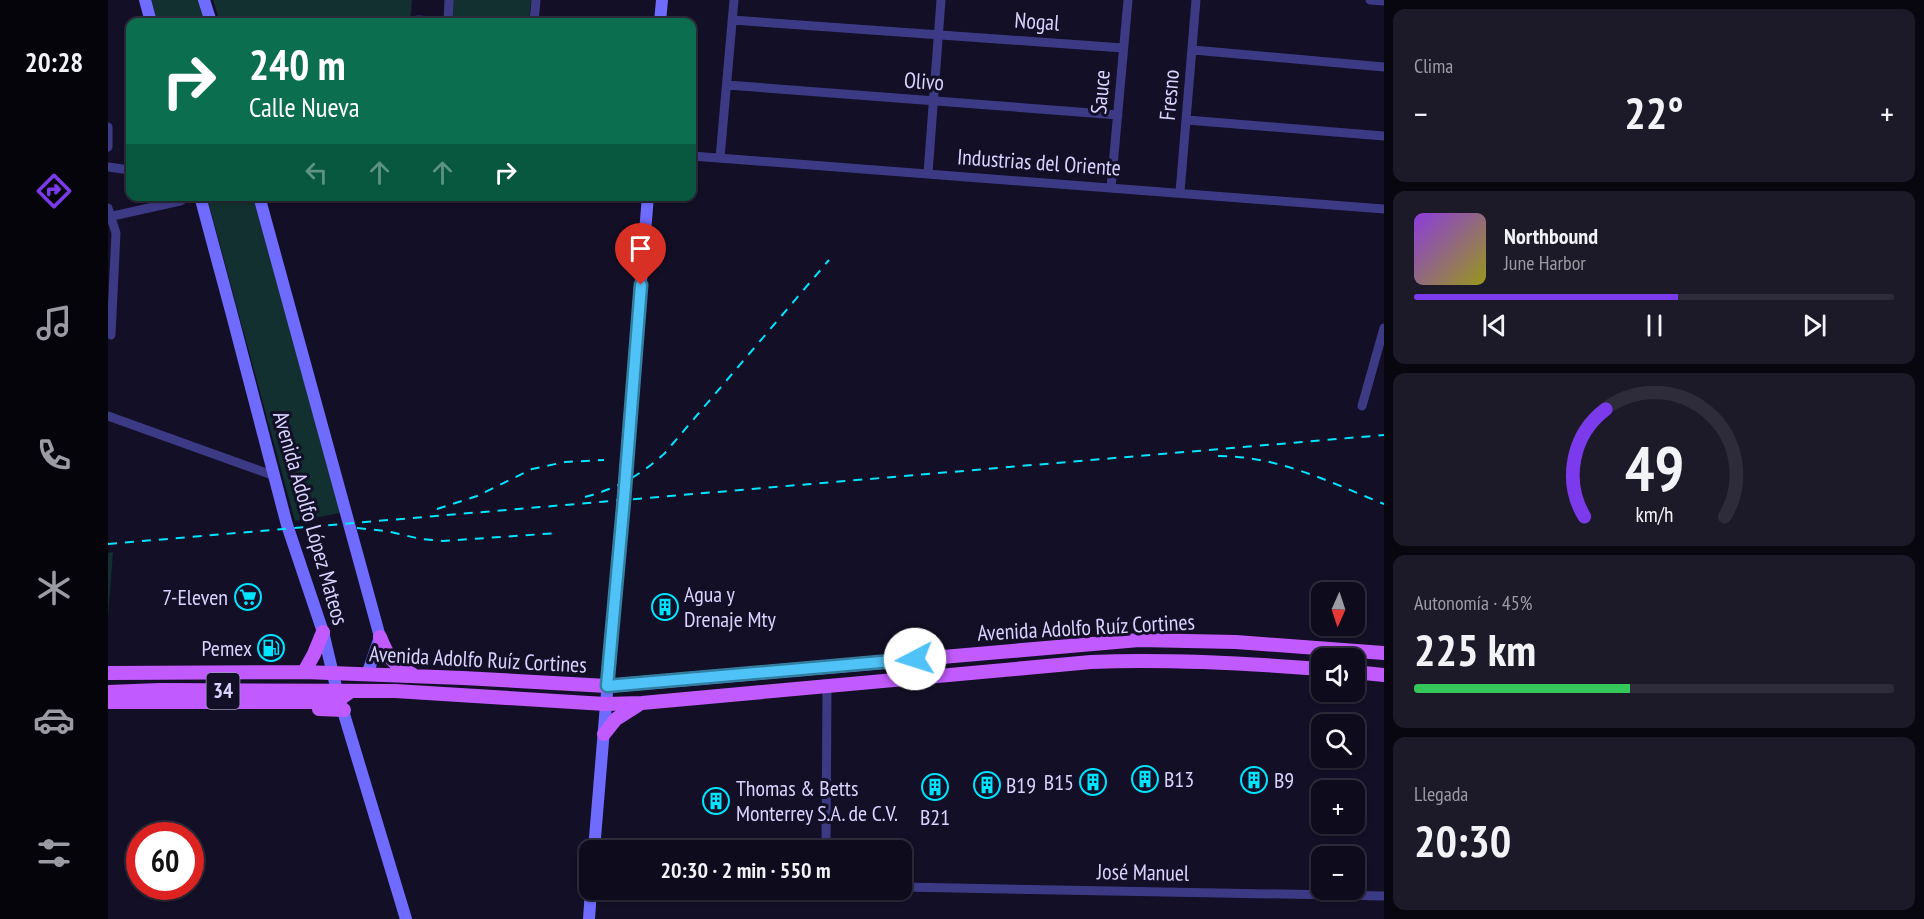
<!DOCTYPE html>
<html lang="es">
<head>
<meta charset="utf-8">
<style>
	:root { --surface:#0e0b1c; --page:#1c1929; --text:#f1f3f6; --muted:#9b9ba3; --line:#2e2b3b; --accent:#7c3aed }
	body { margin:0; font-family:"PT Sans Narrow",sans-serif; background:var(--page); color:var(--text); height:100vh; display:flex; flex-direction:column; font-size:22px; white-space:nowrap }
	* { box-sizing:border-box; margin:0 }
	p { font-size:20px; color:var(--muted) }
	.icon { flex:none; width:33px; height:33px; fill:none; stroke:currentColor; stroke-width:2; stroke-linecap:round; stroke-linejoin:round }
	.map { position:relative; flex:1; overflow:hidden }
	.details { display:flex; flex-direction:column; gap:9px; padding:9px; background:#08060f; width:540px }
	.details>* { flex:none }
	.banner { position:absolute; left:18px; top:18px; width:570px; height:183px; border-radius:12px; box-shadow:0 2px 4px #0004,0 0 0 2px var(--line); background:#0b6e4f; color:#fff; overflow:hidden }
	.needle { width:39px; rotate:183deg }
	.fabs { position:absolute; left:1203px; top:582px; display:grid; gap:12px }
	.fabs a { display:grid; place-items:center; width:54px; height:54px; border-radius:12px; background:var(--surface); box-shadow:0 2px 4px #0004,0 0 0 2px var(--line); font-size:30px }
	.speed { position:absolute; left:18px; top:822px; display:flex; gap:12px; font-size:30px; font-weight:700; text-align:center }
	.speed>* { display:grid; place-content:center; width:78px; height:78px; border-radius:50%; background:var(--surface); box-shadow:0 2px 4px #0004,0 0 0 2px var(--line); line-height:1 }
	.speed .limit { border:9px solid #d22; background:#fff; color:#111 }
	.pin { position:absolute; display:grid; place-items:center; width:51px; height:51px; color:#fff; margin:-62px -26px; border-radius:50% 50% 50% 0; rotate:-45deg; box-shadow:0 0 6px #0007 }
	.pin .icon { rotate:45deg }
	.me { position:absolute; width:66px; margin:-33px; rotate:265deg; stroke-linejoin:round; filter:drop-shadow(0 0 4px #0008) }
	.turn { display:flex; align-items:center; gap:21px; height:126px; padding:0 24px; font-size:27px }
	.turn .icon { width:78px; height:78px; stroke-width:2.5 }
	.turn b { display:block; font-size:42px; line-height:51px }
	.lanes { display:flex; align-items:center; height:57px; padding:0 24px; background:#0003; justify-content:center; gap:30px; direction:ltr }
	.lanes .off { opacity:.35 }
	.big { font-size:45px; font-weight:800; line-height:1.1 }
	.details .widget { flex:1; display:flex; flex-direction:column; justify-content:center; gap:9px; min-width:0; padding:0 21px; border-radius:12px; background:var(--page) }
	.details .dial { align-items:center; gap:0 }
	.dial svg { height:156px; overflow:visible; fill:none; stroke:var(--line); stroke-width:7; stroke-linecap:round; text-anchor:middle }
	.dial text { fill:var(--text); stroke:none }
	.song { display:flex; align-items:center; gap:18px }
	.cover { width:72px; height:72px; border-radius:9px; background:linear-gradient(135deg,hsl(270 70% 55%),hsl(60 70% 35%)) }
	.played { height:6px; border-radius:3px; background:linear-gradient(90deg,var(--accent) 55%,var(--line) 55%) }
	.keys { display:flex; justify-content:space-around; direction:ltr }
	.heat { display:flex; justify-content:space-between; align-items:center; font-size:33px; direction:ltr }
	.charge { height:9px; border-radius:4px; background:linear-gradient(90deg,#34c759 45%,var(--line) 0) }
	.trip { position:absolute; left:471px; top:840px; width:333px; height:60px; border-radius:12px; background:var(--surface); box-shadow:0 2px 4px #0004,0 0 0 2px var(--line); font-weight:800; line-height:60px; text-align:center }
	main { display:flex; flex:1; min-height:0 }
	.menu { display:flex; flex-direction:column; width:108px; justify-content:space-around; align-items:center; background:#06040b; color:var(--muted) }
	.menu .icon { width:42px; height:42px }
	.menu .current { color:var(--accent) }
	.menu b { font-size:27px; color:var(--text) }
	.map>svg:first-child { display:block }
	.green { fill:#12302f }
	.lines { fill:none; stroke-linecap:round; stroke-linejoin:round }
	.street { stroke:#3d3a85; stroke-width:9 }
	.secondary { stroke:#6f6bff; stroke-width:12 }
	.primary { stroke:#c25bff; stroke-width:14 }
	.rail { stroke:#00e5ff; stroke-width:2; stroke-dasharray:9 8; stroke-linecap:butt }
	.route-casing { stroke:#337fa1; stroke-width:15 }
	.route { stroke:#4fc3f7; stroke-width:10 }
	.labels { text-anchor:middle; stroke-width:6; stroke-linejoin:round; paint-order:stroke }
	.shield { fill:#130f26; stroke:#9e99be; stroke-width:1.5 }
	.shield-label { font-size:21px; font-weight:bold; fill:#d9d4ff }
	.street-label { font-size:22px; fill:#d9d4ff; stroke:#130f26 }
	.poi-label { font-size:22px; fill:#d9d4ff; stroke:#130f26; text-anchor:start }
</style>
</head>
<body>
<main>
<nav class="menu">
<b>20:28</b>
<svg class="icon current" aria-label="directions" viewBox="0 0 24 24"><path d="M12 3l9 9-9 9-9-9zM9 14v-3h6M13 9l2 2-2 2"/></svg>
<svg class="icon" aria-label="music" viewBox="0 0 24 24"><path d="M9 18V5l10-2v13"/><circle cx="6" cy="18" r="3"/><circle cx="16" cy="16" r="3"/></svg>
<svg class="icon" aria-label="phone" viewBox="0 0 24 24"><path d="M5 4h4l2 5-3 2q2 4 5 5l2-3 5 2v4C11 20 4 13 5 4z"/></svg>
<svg class="icon" aria-label="climate" viewBox="0 0 24 24"><path d="M12 3v18M4 7l16 10M4 17L20 7"/></svg>
<svg class="icon" aria-label="car" viewBox="0 0 24 24"><path d="M5 17H2v-5l4-1 3-4h7l3 4 3 1v5h-3M9 17h6M6 11h13"/><circle cx="7" cy="17" r="2"/><circle cx="17" cy="17" r="2"/></svg>
<svg class="icon" aria-label="filters" viewBox="0 0 24 24"><path d="M4 7h16M4 17h16"/><circle cx="9" cy="7" r="2"/><circle cx="15" cy="17" r="2"/></svg>
</nav>
<div class="map">
<svg width="1276" height="919" viewBox="0 0 1276 919">
	<rect width="100%" height="100%" fill="#130f26"/>
	<path class="green" d="M43,0H91L97,22H49Z
		M105,0H304L302,22H112Z
		M343,0H423L421,22H383L345,19L342,14Z
		M99,197H145L233,513L187,521Z
		M5,552L0,618V553Z"/>
	<g class="lines">
		<path class="street" d="M1262,0L1276,1
			M310,20L341,22
			M624,20L1015,48
			M340,22L341,0
			M426,22L428,0
			M1085,50L1276,67
			M619,85L1010,115
			M1079,120L1276,136
			M0,127V147
			M584,156L1276,209
			M612,158L626,0
			M0,167L22,170
			M820,173L833,0
			M1003,188L1020,0
			M1072,192L1088,0
			M0,208L8,233L3,335
			M0,217L72,201L81,196
			M1254,406L1276,328
			M0,416L167,476
			M718,850L719,686
			M794,887L1276,896"/>
		<path class="secondary" d="M37,0L43,22
			M96,0L103,22
			M552,22L554,0
			M92,196L124,315L179,525L215,632L229,691L298,919
			M151,196L272,637L259,675
			M486,850L540,196
			M481,919L483,890"/>
		<path class="primary" d="M272,637C280,657 285,665 304,674
			M196,672L206,654L215,632
			M1246,672L1276,675
			M0,673L196,672L355,678L499,686L1031,640L1128,642L1276,653
			M0,692L52,690L287,691L497,704L534,703L983,662C1060,659 1136,663 1214,669
			M0,702H215L232,699L243,691
			M211,709L236,710
			M496,734L508,719L530,705"/>
		<path class="rail" d="M1110,456C1171,456 1221,482 1276,504
			M477,497C510,488 531,476 556,454L721,260
			M329,509L369,496L424,469L457,462L496,460
			M249,528L278,531L313,539L335,541L450,533
			M0,544L1276,435"/>
	</g>
	<g class="lines">
		<defs>
			<path id="route" d="M533,285L516,499L499,686L807,659"/>
		</defs>
		<use href="#route" class="route-casing"/>
		<use href="#route" class="route"/>
	</g>
	<defs>
		<symbol id="supermarket-ring" viewBox="-11 -11 22 22"><circle r="9.5" fill="#130f26" stroke="#00e5ff" stroke-width="1.5"/><path d="M-6-5.5h2.5l.6 2H6L4.5 2H-2.5L-4.4-4H-6ZM-1.5 3.2a1.3 1.3 0 1 0 .1 0ZM3 3.2a1.3 1.3 0 1 0 .1 0Z" fill="#00e5ff"/></symbol>
		<symbol id="building-ring" viewBox="-11 -11 22 22"><circle r="9.5" fill="#130f26" stroke="#00e5ff" stroke-width="1.5"/><path d="M-4-6H4V6H1V3H-1V6H-4ZM-2.5-4.3h1.7v1.8h-1.7ZM.8-4.3h1.7v1.8H.8ZM-2.5-1h1.7V.8h-1.7ZM.8-1h1.7V.8H.8Z" fill="#00e5ff"/></symbol>
		<symbol id="fuel-ring" viewBox="-11 -11 22 22"><circle r="9.5" fill="#130f26" stroke="#00e5ff" stroke-width="1.5"/><path d="M-5.5-6h7V0h2V4h1.3V-2.5L3-4.5l.8-.8L6-3V5H2.5V1h-1V6h-7ZM-4.2-4.7v3.2H.2V-4.7Z" fill="#00e5ff"/></symbol>
	</defs>
	<g fill-rule="evenodd">
		<use href="#supermarket-ring" x="125" y="582" width="30" height="30"/>
		<use href="#building-ring" x="542" y="592" width="30" height="30"/>
		<use href="#fuel-ring" x="148" y="633" width="30" height="30"/>
		<use href="#building-ring" x="1022" y="764" width="30" height="30"/>
		<use href="#building-ring" x="1131" y="765" width="30" height="30"/>
		<use href="#building-ring" x="970" y="767" width="30" height="30"/>
		<use href="#building-ring" x="864" y="770" width="30" height="30"/>
		<use href="#building-ring" x="812" y="772" width="30" height="30"/>
		<use href="#building-ring" x="593" y="786" width="30" height="30"/>
	</g>
	<g class="labels">
		<rect class="shield" x="98.5" y="673" width="33" height="36" rx="4.5"/>
		<g class="shield-label">
			<text x="115" y="698">34</text>
		</g>
		<g class="street-label">
			<text transform="translate(929 21) rotate(4)" y="8">Nogal</text>
			<text transform="translate(816 81) rotate(4)" y="8">Olivo</text>
			<text transform="translate(992 92) rotate(-85)" y="8">Sauce</text>
			<text transform="translate(1061 95) rotate(-85)" y="8">Fresno</text>
			<text transform="translate(931 162) rotate(4)" y="8">Industrias del Oriente</text>
			<text transform="translate(203 518) rotate(74)" y="8">Avenida Adolfo López Mateos</text>
			<text transform="translate(978 627) rotate(-3)" y="8">Avenida Adolfo Ruíz Cortines</text>
			<text transform="translate(370 659) rotate(3)" y="8">Avenida Adolfo Ruíz Cortines</text>
			<text transform="translate(1035 872) rotate(1)" y="8">José Manuel</text>
		</g>
		<g class="poi-label">
			<text x="576" y="602">Agua y<tspan x="576" dy="25">Drenaje Mty</tspan></text>
			<text x="120" y="605" text-anchor="end">7-Eleven</text>
			<text x="144" y="656" text-anchor="end">Pemex</text>
			<text x="1056" y="787">B13</text>
			<text x="1166" y="788">B9</text>
			<text x="966" y="790" text-anchor="end">B15</text>
			<text x="898" y="793">B19</text>
			<text x="628" y="796">Thomas &amp; Betts<tspan x="628" dy="25">Monterrey S.A. de C.V.</tspan></text>
			<text x="827" y="825" text-anchor="middle">B21</text>
		</g>
	</g>
</svg>
<div class="fabs">
<a><svg class="needle" viewBox="-14 -14 28 28"><path d="M0-13l5 13h-10z" fill="#e53935"/><path d="M0 13l5-13h-10z" fill="#9b9ba3"/></svg></a>
<a><svg class="icon" aria-label="sound" viewBox="0 0 24 24"><path d="M4 9h4l5-4v14l-5-4H4zM17 9q2 3 0 6"/></svg></a>
<a><svg class="icon" aria-label="search" viewBox="0 0 24 24"><circle cx="10" cy="10" r="6"/><path d="M15 15l6 6"/></svg></a>
<a>+</a>
<a>−</a>
</div>
<div class="speed"><div class="limit">60</div></div>
<div class="pin" style="left:533px;top:285px;background:#d93025"><svg class="icon" aria-label="arrive" viewBox="0 0 24 24"><path d="M6 21V4h12l-3 4 3 4H6"/></svg></div>
<svg class="me" style="left:807px;top:659px" viewBox="-20 -20 40 40"><circle r="19" fill="#fff"/><path d="M0-13L10 11 0 6-10 11z" fill="#4fc3f7"/></svg>
<div class="trip">20:30 · 2 min · 550 m</div>
<div class="banner">
<div class="turn"><svg class="icon" aria-label="right" viewBox="0 0 24 24"><path d="M7 20v-9h11M14 6l5 5-5 5"/></svg><div><b>240 m</b>Calle Nueva</div></div>
<div class="lanes"><svg class="icon off" aria-label="left" viewBox="0 0 24 24"><path d="M17 20v-9H6M10 6l-5 5 5 5"/></svg><svg class="icon off" aria-label="ahead" viewBox="0 0 24 24"><path d="M12 20V5M6 11l6-6 6 6"/></svg><svg class="icon off" aria-label="ahead" viewBox="0 0 24 24"><path d="M12 20V5M6 11l6-6 6 6"/></svg><svg class="icon" aria-label="right" viewBox="0 0 24 24"><path d="M7 20v-9h11M14 6l5 5-5 5"/></svg></div>
</div>
</div>
<section class="details">
<div class="widget"><p>Clima</p>
<div class="heat"><a>−</a><b class="big">22°</b><a>+</a></div>
</div>
<div class="widget">
<div class="song"><i class="cover"></i><div><b>Northbound</b><p>June Harbor</p></div></div>
<div class="played"></div>
<div class="keys"><svg class="icon" aria-label="previous" viewBox="0 0 24 24"><path d="M18 5L8 12l10 7zM5 5v14"/></svg><svg class="icon" aria-label="pause" viewBox="0 0 24 24"><path d="M8 5v14M16 5v14"/></svg><svg class="icon" aria-label="next" viewBox="0 0 24 24"><path d="M6 5l10 7-10 7zM19 5v14"/></svg></div>
</div>
<div class="widget dial"><svg viewBox="0 0 100 80">
<path d="M14 69A42 42 0 1 1 86 69"/>
<path d="M14 69A42 42 0 0 1 25 14" stroke="#7c3aed"/>
<text x="50" y="56" font-size="32" font-weight="700">49</text>
<text x="50" y="72" font-size="11">km/h</text>
</svg></div>
<div class="widget"><p>Autonomía · 45%</p><b class="big">225 km</b><div class="charge"></div></div>
<div class="widget"><p>Llegada</p><b class="big">20:30</b></div>
</section>
</main>
</body>
</html>
